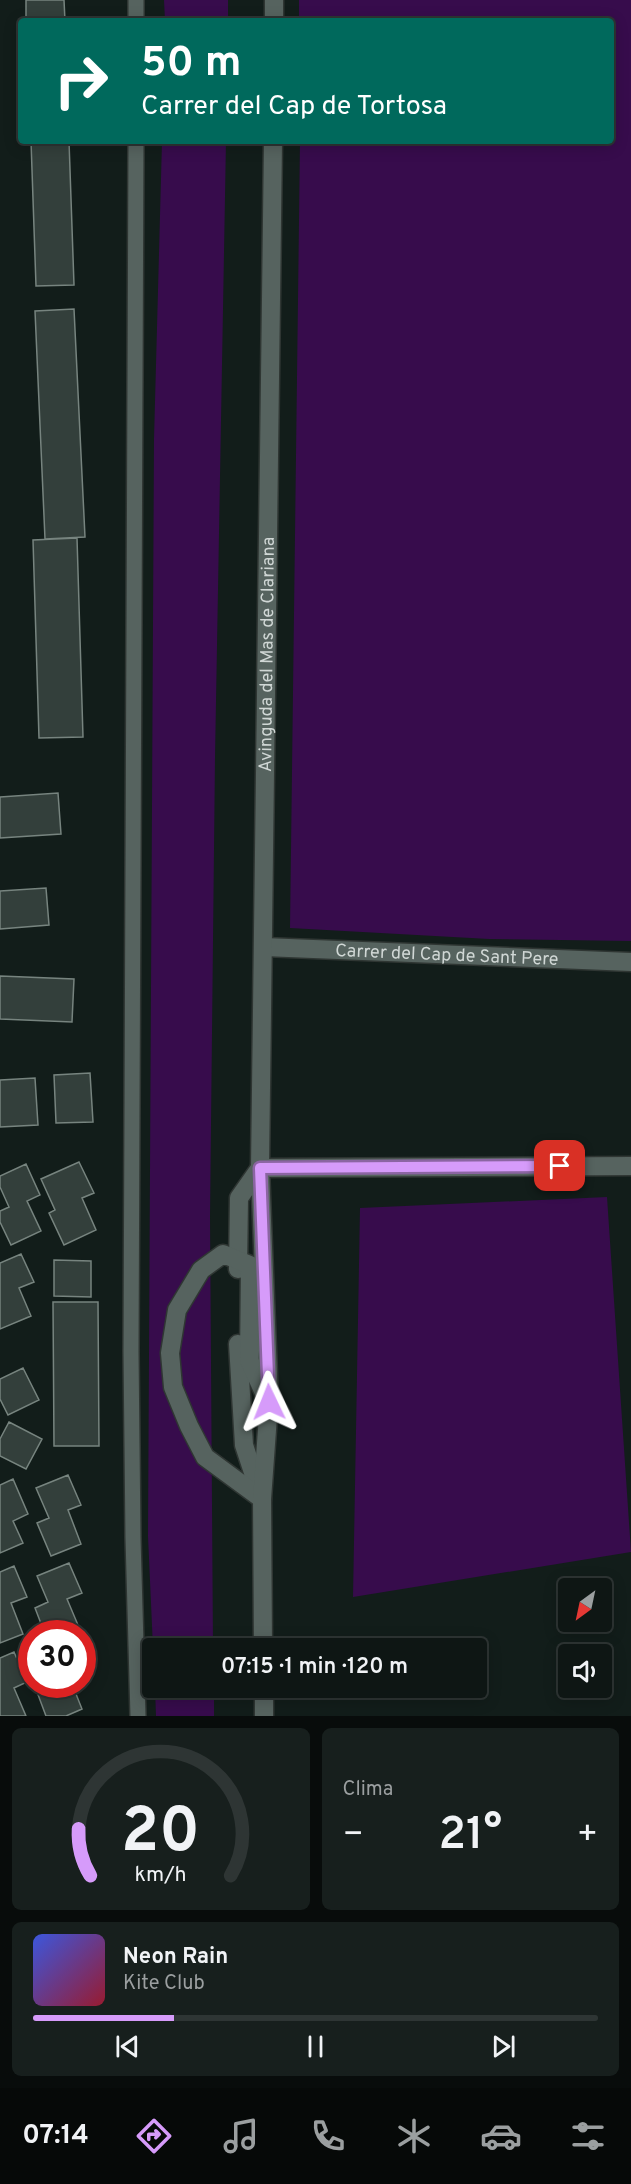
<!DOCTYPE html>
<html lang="es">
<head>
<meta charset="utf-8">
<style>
	:root { --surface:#0e1614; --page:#171f1d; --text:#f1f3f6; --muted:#9b9fa0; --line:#2e3534; --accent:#d69bfa }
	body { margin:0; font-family:Overpass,sans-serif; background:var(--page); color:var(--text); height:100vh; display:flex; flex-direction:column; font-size:22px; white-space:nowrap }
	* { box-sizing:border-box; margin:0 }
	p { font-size:20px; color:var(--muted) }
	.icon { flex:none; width:33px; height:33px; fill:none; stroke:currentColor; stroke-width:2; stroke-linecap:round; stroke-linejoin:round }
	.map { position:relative; height:1716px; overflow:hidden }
	.panel { display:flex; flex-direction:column; gap:12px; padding:12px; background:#080c0b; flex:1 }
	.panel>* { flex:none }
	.top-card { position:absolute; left:18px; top:18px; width:596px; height:126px; border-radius:6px; box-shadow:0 3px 15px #0003,0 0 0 2px var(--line); background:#00695c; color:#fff; overflow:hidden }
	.needle { width:39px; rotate:213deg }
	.tools { position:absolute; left:558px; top:1578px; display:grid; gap:12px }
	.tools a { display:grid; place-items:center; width:54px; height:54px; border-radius:6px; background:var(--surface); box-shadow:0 3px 15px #0003,0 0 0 2px var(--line); font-size:30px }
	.speed { position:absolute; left:18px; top:1620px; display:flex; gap:12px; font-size:30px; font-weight:700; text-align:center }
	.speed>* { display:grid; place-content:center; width:78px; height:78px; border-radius:50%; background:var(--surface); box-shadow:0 3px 15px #0003,0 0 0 2px var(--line); line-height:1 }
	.speed .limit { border:9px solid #d22; background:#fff; color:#111 }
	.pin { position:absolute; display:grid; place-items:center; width:51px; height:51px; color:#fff; margin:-26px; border-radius:12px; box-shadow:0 3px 9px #0006 }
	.me { position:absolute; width:66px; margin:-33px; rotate:358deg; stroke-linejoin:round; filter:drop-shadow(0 0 4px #0008) }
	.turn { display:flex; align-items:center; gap:21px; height:126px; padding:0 24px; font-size:27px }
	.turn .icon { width:78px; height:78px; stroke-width:2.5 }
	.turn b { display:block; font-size:42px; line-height:51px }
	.big { font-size:45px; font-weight:600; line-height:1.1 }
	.panel .widget { flex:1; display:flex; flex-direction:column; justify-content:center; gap:9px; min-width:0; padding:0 21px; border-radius:9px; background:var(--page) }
	.panel .dial { align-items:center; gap:0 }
	.dial svg { height:156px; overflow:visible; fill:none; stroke:var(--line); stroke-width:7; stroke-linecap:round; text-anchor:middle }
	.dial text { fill:var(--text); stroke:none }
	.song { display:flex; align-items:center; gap:18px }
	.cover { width:72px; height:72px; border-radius:9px; background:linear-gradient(135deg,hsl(230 70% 55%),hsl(350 70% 35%)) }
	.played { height:6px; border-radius:3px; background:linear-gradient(90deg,var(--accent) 25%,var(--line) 25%) }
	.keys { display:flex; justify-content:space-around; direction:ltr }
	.heat { display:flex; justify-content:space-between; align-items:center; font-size:33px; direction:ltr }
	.panel .tiles { flex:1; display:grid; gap:12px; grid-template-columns:1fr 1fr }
	.widget:last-child { grid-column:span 2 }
	.trip { position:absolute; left:142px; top:1638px; width:345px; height:60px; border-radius:6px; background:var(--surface); box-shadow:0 3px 15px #0003,0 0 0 2px var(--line); font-weight:600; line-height:60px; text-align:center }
	.tab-bar { display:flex; height:96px; justify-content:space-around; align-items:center; background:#060908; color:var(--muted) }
	.tab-bar .icon { width:42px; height:42px }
	.tab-bar .selected { color:var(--accent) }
	.tab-bar b { font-size:27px; color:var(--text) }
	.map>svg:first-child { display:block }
	.green { fill:#370c4c }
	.building { fill:#333f3b; stroke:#77847f; stroke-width:1.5 }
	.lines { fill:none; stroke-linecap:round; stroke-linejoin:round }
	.service-casing { stroke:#2f3633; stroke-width:18 }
	.minor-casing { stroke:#2f3633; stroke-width:21 }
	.service { stroke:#56635f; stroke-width:15 }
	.minor { stroke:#56635f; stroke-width:18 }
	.route-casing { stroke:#8b65a2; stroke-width:15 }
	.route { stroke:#d69bfa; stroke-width:10 }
	.labels { text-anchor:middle; stroke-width:6; stroke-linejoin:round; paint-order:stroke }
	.street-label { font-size:18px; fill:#d0d7d5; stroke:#030705 }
</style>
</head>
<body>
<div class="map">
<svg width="631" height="1716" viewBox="0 0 631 1716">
	<rect width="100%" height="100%" fill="#121d1a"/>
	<path class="green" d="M164,0H228V21H165Z
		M299,0H631V941L489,939L290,928L300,141H610V21H299Z
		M162,141H226L215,758L210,1217L213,1648H153L148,1536L154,439Z
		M607,1197L631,1552L353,1597L360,1208Z
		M155,1688H214V1716H156Z"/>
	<path class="building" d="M26,0H64L65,21H26Z
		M31,141H69L74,285L36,286Z
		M74,309L85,537L45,539L35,311Z
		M77,538L83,737L39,738L33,540Z
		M58,793L61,834L0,838V797Z
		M46,888L49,925L0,929V891Z
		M0,976L74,979L72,1022L0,1019Z
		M90,1073L93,1122L56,1123L54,1075Z
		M35,1078L38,1125L0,1127V1080Z
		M79,1162L94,1193L82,1198L96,1230L64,1245L49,1213L55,1210L41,1179Z
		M26,1164L40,1195L27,1201L41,1231L11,1245L0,1222V1211L9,1207L0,1187V1176Z
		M21,1254L34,1282L19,1288L31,1316L0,1329V1263Z
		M54,1260L91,1261V1297L54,1296Z
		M53,1302H98L99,1446H54Z
		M23,1368L39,1400L8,1415L0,1399V1379Z
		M9,1422L42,1439L26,1469L0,1456V1439Z
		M68,1475L81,1505L68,1510L81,1544L51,1556L37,1523L49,1518L36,1488Z
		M13,1479L28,1514L13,1521L23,1543L0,1553V1485Z
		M69,1563L82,1593L67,1599L78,1625L58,1634H45L35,1608L48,1602L37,1576Z
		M14,1566L27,1597L11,1603L23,1634L0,1643V1572Z
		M14,1652L27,1682L14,1688L26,1716H0V1658Z
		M48,1684H72L82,1709L66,1716H46L37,1692L49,1687Z"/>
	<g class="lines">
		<defs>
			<path id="service" d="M136,21V0
				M136,141L131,1352L133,1538L138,1716"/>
			<g id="minor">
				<path d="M274,21V0"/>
				<path id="s1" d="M264,947L631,962"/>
				<path d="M260,1168L631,1166"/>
				<path d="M238,1269L239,1198L260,1168"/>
				<path d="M238,1344L244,1445L259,1491"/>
				<path d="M262,1499L205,1457L189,1426L173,1387L170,1353L177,1310L201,1270L223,1254L250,1265L249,1360L265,1395"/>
				<path id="s2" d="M263,1648L262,1499L269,1402L260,1168L273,141"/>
				<path d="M264,1716V1688"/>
			</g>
		</defs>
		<use href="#service" class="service-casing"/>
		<use href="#minor" class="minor-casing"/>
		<use href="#service" class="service"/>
		<use href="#minor" class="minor"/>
	</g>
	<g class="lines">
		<defs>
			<path id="route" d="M269,1402L260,1168L560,1166"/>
		</defs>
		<use href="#route" class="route-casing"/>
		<use href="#route" class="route"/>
	</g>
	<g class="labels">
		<g class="street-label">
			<text dy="6" stroke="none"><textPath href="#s2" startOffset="994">Avinguda del Mas de Clariana</textPath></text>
			<text dy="6" stroke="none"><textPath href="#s1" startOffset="183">Carrer del Cap de Sant Pere</textPath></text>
		</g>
	</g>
</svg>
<div class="tools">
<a><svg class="needle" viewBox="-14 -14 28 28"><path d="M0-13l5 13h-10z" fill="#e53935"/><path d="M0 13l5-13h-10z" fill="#9b9fa0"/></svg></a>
<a><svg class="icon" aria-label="sound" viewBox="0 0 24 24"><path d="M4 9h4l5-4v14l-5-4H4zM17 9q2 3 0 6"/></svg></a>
</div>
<div class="speed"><div class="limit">30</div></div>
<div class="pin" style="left:560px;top:1166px;background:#d93025"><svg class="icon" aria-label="arrive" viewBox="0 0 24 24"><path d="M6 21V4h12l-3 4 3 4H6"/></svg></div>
<svg class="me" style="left:269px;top:1402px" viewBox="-20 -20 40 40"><path d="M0-17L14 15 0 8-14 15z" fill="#d69bfa" stroke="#fff" stroke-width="4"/></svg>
<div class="trip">07:15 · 1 min · 120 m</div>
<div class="top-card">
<div class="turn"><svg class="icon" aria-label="right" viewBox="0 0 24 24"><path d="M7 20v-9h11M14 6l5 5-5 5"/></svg><div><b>50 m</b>Carrer del Cap de Tortosa</div></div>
</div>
</div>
<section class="panel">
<div class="tiles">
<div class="widget dial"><svg viewBox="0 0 100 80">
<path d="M14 69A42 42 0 1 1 86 69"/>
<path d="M14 69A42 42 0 0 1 8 45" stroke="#d69bfa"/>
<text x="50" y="56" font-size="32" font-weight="700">20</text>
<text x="50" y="72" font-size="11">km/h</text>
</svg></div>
<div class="widget"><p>Clima</p>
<div class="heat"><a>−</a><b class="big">21°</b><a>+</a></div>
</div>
<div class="widget">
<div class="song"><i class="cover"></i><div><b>Neon Rain</b><p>Kite Club</p></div></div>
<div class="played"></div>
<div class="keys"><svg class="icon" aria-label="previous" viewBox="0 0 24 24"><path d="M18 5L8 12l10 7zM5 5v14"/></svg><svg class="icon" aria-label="pause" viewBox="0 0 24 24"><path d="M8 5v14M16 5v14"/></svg><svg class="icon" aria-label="next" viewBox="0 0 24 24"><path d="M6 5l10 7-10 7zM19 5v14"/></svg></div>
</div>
</div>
</section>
<nav class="tab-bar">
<b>07:14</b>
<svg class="icon selected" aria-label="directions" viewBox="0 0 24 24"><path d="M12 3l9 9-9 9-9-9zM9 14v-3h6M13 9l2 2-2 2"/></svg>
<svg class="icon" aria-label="music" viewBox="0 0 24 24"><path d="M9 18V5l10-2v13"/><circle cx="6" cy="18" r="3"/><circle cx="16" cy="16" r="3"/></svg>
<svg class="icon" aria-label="phone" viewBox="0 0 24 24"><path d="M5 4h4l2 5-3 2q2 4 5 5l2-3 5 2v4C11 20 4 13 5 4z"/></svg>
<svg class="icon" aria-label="climate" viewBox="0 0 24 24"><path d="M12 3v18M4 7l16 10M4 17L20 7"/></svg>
<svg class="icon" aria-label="car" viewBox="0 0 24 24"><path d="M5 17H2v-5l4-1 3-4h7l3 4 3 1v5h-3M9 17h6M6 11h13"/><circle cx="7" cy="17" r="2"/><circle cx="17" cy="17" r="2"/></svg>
<svg class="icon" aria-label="filters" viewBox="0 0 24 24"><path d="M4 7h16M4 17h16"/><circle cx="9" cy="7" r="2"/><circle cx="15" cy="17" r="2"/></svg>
</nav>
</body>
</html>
